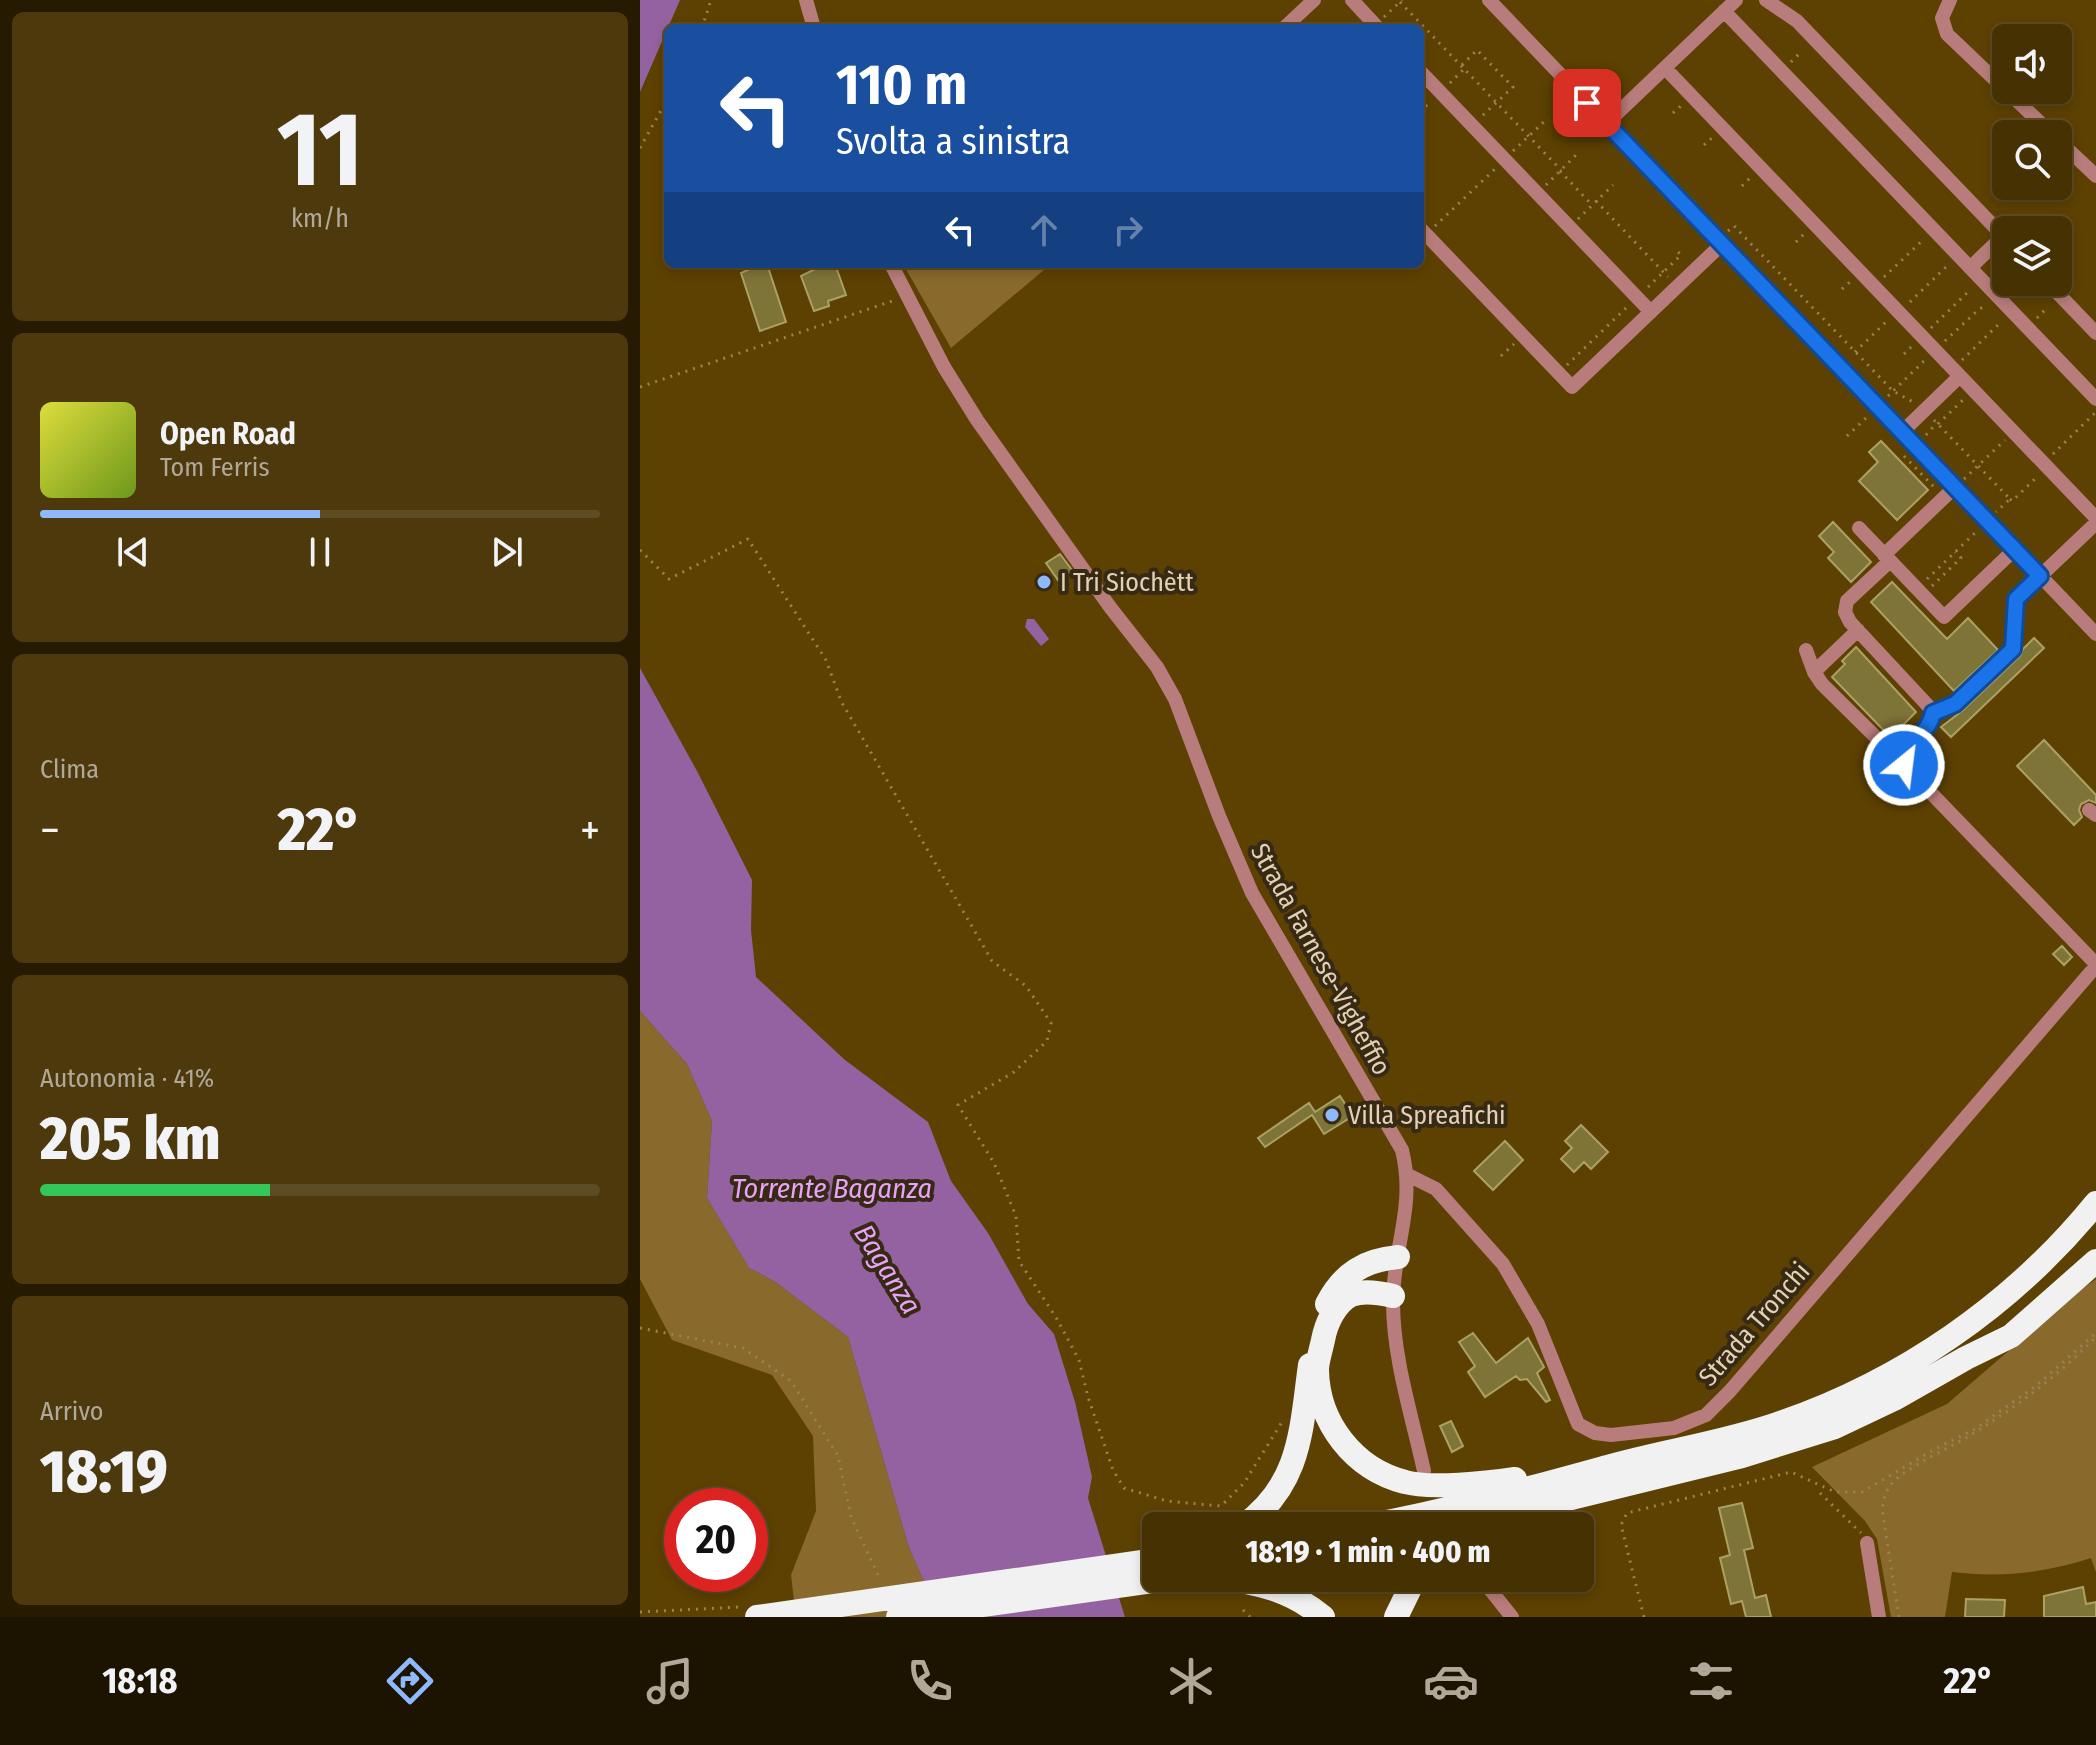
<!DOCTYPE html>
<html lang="it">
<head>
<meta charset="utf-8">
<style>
	:root { --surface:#463102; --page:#4d390c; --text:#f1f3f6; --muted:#b0a999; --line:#5e4c24; --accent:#8eb9fd }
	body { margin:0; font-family:"Fira Sans Condensed",sans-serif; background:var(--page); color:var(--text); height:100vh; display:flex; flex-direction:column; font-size:30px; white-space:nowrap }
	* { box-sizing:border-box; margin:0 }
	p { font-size:26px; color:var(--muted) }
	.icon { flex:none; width:44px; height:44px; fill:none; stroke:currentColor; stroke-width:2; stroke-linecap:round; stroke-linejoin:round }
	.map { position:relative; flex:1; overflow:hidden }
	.drawer { display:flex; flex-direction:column; gap:12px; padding:12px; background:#261b01; width:640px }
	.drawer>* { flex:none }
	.top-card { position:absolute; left:24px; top:24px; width:760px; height:244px; border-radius:12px; box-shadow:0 4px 12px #0003,0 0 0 2px var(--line); background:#1a4fa0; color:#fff; overflow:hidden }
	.fabs { position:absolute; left:1352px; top:24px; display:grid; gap:16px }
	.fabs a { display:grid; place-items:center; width:80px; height:80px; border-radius:12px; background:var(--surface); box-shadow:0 4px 12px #0003,0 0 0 2px var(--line); font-size:40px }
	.speed { position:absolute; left:24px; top:1488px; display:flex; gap:16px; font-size:40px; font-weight:700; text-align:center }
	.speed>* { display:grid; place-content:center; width:104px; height:104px; border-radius:50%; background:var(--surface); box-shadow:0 4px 12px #0003,0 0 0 2px var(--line); line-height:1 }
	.speed .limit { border:12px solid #d22; background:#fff; color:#111 }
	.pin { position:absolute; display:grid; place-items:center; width:68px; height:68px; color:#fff; margin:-34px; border-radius:16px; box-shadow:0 4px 12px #0006 }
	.me { position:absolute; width:88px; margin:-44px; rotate:29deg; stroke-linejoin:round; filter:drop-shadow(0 0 6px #0008) }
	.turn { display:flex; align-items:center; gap:28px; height:168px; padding:0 40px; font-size:36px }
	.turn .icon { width:104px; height:104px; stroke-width:2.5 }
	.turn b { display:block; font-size:56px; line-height:68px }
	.lanes { display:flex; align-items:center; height:76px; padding:0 40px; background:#0003; justify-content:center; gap:40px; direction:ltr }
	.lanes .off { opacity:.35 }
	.big { font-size:60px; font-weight:800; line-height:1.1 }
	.drawer .card { flex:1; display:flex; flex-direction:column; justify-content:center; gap:12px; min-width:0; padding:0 28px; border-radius:12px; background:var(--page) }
	.drawer .dial { align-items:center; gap:0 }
	.dial b { font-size:104px; line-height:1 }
	.song { display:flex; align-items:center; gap:24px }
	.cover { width:96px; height:96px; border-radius:12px; background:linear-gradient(135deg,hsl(60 70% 55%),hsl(80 70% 35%)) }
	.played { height:8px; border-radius:4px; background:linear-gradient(90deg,var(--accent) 50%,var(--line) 50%) }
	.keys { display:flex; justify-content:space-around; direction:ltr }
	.heat { display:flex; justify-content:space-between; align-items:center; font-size:44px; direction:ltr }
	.charge { height:12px; border-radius:6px; background:linear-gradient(90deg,#34c759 41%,var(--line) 0) }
	.trip { position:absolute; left:502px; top:1512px; width:452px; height:80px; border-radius:12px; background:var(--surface); box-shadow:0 4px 12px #0003,0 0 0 2px var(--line); font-weight:800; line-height:80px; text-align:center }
	.tab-bar { display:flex; height:128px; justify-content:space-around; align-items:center; background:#1c1401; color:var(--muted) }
	.tab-bar .icon { width:56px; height:56px }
	.tab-bar .active { color:var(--accent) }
	.tab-bar b { font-size:36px; color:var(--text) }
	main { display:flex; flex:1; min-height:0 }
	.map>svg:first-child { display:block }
	.green { fill:#8a692d }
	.water { fill:#9462a0 }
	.building { fill:#7e7438; stroke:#aca165; stroke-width:2 }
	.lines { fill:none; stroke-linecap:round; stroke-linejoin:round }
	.path { stroke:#998253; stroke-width:3; stroke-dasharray:2 6; stroke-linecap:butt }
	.minor { stroke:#b97c7c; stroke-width:14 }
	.highway { stroke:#f1f1f1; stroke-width:24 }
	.route-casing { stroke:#114b97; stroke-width:20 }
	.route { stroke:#1a73e8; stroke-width:14 }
	.poi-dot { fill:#8eb9fd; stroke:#372a14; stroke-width:3 }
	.labels { text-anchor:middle; stroke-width:8; stroke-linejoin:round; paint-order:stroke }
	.poi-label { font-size:26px; fill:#e2d1b6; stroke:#372a14; text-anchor:start }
	.street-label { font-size:26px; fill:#e2d1b6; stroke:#372a14 }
	.water-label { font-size:28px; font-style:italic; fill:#e8a3f8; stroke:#372a14 }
</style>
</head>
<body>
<main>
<section class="drawer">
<div class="card dial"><b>11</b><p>km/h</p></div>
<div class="card">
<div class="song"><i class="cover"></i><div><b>Open Road</b><p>Tom Ferris</p></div></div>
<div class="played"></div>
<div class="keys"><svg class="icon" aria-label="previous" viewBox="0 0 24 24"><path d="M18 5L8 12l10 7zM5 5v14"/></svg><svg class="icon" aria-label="pause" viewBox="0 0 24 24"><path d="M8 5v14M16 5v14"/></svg><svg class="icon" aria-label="next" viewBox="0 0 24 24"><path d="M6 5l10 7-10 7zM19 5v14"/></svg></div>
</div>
<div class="card"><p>Clima</p>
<div class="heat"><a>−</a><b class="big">22°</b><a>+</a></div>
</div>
<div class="card"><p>Autonomia · 41%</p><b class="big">205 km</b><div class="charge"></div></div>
<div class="card"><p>Arrivo</p><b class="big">18:19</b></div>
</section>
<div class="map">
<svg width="1456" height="1617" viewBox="0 0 1456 1617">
	<rect width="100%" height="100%" fill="#5d4102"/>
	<path class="green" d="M263,264H411L311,348Z
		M0,1011L47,1064L72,1121L67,1198L109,1268L134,1281L208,1337L269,1548L300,1617H156L151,1575L176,1511L173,1436L132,1375L32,1340L0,1279Z
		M1456,1279V1572L1451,1558C1405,1573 1360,1578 1312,1572L1305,1617H1251L1237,1539L1225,1521L1172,1467L1307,1404L1431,1297Z"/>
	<path class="water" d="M0,0H40L0,92Z
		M387,619H394L409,639L401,646L385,627Z
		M0,668L57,771L112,880L111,930L116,977L205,1060L288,1122L311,1181L348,1233L388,1304L414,1334L435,1402L452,1477L448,1498L485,1617H300L269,1548L208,1337L134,1281L109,1268L67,1198L72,1121L47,1064L0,1011Z"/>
	<path class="building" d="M109,264H127L146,322L120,331L101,273L110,269Z
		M185,264H195L206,295L188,301L189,306L174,311L161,276Z
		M1241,441L1288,490L1257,520L1219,481L1238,462L1229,452Z
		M1193,522L1231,562L1211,582L1188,558L1194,552L1179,536Z
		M420,554L432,570L418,580L406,563Z
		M1252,582L1307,639L1328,618L1358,650L1314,691L1231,602Z
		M1394,638L1404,648L1311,737L1301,727L1322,711L1380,656L1383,649Z
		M1216,647L1276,712L1263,725L1268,731L1256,743L1192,677L1205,664L1202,661Z
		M1404,740L1456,795V803L1449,800L1441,804L1439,810L1442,817L1434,825L1377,766Z
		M1422,946L1432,957L1424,965L1413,954Z
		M700,1096L713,1116L684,1134L672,1115L625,1147L618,1138L669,1103L675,1112Z
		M941,1125L968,1152L951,1169L944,1162L934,1172L921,1159L932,1148L925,1141Z
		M865,1141L883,1160L853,1190L834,1171Z
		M833,1333L856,1363L888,1338L904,1367L897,1373L910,1400L906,1402L887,1379L880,1380L876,1376L845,1397L828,1372L835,1366L819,1342Z
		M811,1421L823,1446L812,1452L800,1426Z
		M1102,1503L1113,1548L1104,1550L1115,1598L1126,1595L1131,1617H1106L1102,1601L1091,1604L1080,1558L1090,1555L1079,1508Z
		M1443,1587L1446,1604L1456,1602V1617H1404V1596Z
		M1326,1599L1365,1600L1364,1617H1325Z"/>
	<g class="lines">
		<path class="path" d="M760,2L921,170
			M744,17L762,0
			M62,28L71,0
			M1151,62L1160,53
			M822,65L837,50L873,87L841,117
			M810,83L824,69
			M780,112L790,102
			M1033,113L1042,105
			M1064,145L1073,137
			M0,148L28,98
			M873,151L908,118
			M920,171L952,205
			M906,185L940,151
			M1102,186L1111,177
			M956,201L1028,277
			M938,219L973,185
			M795,226L856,168
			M1088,231L1094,226L1253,391L1273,402
			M1156,242L1165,233
			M1244,277L1284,239
			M1008,287L1041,255L1037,251
			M1202,289L1211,281
			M1270,302L1308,265
			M1397,318L1405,310
			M1291,328L1331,289
			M1305,341L1337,311L1347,304
			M1215,352L1249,319
			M1264,354L1271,347
			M861,356L874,344
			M1322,360L1362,321
			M927,365L988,306
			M0,387L255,300
			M1248,396L1285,360
			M1294,420L1370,499L1356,512
			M1298,424L1324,399
			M1286,435L1297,423
			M1207,436L1228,416
			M1413,454L1456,412
			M1264,456L1295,488
			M1324,479L1365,440
			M1370,499L1372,501L1398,476
			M0,550L29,579L108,539L186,660L201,701L352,961L386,986L411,1023L407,1041L374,1072L318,1105L354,1163L376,1216L379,1261L417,1319L439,1360L448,1397L473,1470L484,1488L527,1501L581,1506L604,1483L642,1422
			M1287,579L1337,531
			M1292,586L1321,558L1315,552
			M0,1328L103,1348L151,1381L198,1456L211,1517L240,1579
			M1180,1493L1221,1533
			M547,1592L563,1591
			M603,1610L610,1617
			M0,1612L100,1607
			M1004,1617L981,1525L987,1513L1151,1472L1195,1492H1222L1295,1449L1335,1429L1397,1385L1456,1333
			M1259,1617L1242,1509C1244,1498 1246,1489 1254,1481C1276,1462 1304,1451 1329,1436C1375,1408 1418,1376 1456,1337"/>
		<path class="minor" d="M166,0L174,28
			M712,0L738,28
			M849,0L1456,634
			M1126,0L1157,21L1366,239
			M1310,0L1302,18L1307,34L1412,134
			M1084,11L1456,399
			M644,28L674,0
			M1025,68L1456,518
			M780,71L1011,312
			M967,123L1096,0
			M1418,140L1456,176
			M780,228L932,387L1082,244
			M251,264L304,367L337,420L470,607L517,667L535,699L579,816L612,893L762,1150C776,1207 753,1246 753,1302C753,1358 772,1416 784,1471
			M1330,268L1363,236
			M1407,282L1456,333
			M1262,432L1320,376
			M1219,528L1304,617L1375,549
			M1244,555L1315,487
			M1250,561L1207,601L1205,612L1210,622L1292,710C1293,730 1269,743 1264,765
			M1166,650L1174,672L1182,684L1264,765L1456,964
			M1174,672L1218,630
			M1293,713L1315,704L1373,649L1376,599L1456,523
			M1449,810L1456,815
			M768,1175L796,1189L863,1264L898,1324L938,1424L955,1433L971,1435L1034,1428L1066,1415L1090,1391L1456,966
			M1227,1543L1239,1617
			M841,1578L872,1617"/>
		<path class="highway" d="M753,1296C740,1293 724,1290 711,1295C695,1303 686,1324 683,1340C681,1350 677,1361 677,1370C678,1423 714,1469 765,1482C790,1489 847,1483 875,1479
			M687,1304C703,1273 725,1260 758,1257
			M603,1526C661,1485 661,1430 670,1365
			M726,1526C808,1511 887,1489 967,1467C1023,1451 1082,1443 1137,1424C1261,1382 1373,1305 1456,1203
			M817,1526L1102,1456L1195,1427L1254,1399L1326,1358L1371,1336L1456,1261
			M578,1578C618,1582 652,1591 683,1617
			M117,1617L516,1560
			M258,1617L534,1578
			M756,1617L775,1578"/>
	</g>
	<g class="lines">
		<defs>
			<path id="route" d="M947,103L1400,576L1376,599L1373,649L1315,704L1293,713C1289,733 1268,742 1264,765"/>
		</defs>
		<use href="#route" class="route-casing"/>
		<use href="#route" class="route"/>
	</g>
	<g class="poi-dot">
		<circle cx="404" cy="582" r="8"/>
		<circle cx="692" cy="1115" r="8"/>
	</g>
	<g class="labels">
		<g class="poi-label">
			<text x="420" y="591">I Tri Siochètt</text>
			<text x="708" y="1124">Villa Spreafichi</text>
		</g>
		<g class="street-label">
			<text transform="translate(681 959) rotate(61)" y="9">Strada Farnese-Vigheffio</text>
			<text transform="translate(1114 1324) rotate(-49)" y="9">Strada Tronchi</text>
		</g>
		<g class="water-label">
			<text x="192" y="1198">Torrente Baganza</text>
			<text transform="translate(248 1269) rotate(58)" y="10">Baganza</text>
		</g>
	</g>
</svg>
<div class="fabs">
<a><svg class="icon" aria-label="sound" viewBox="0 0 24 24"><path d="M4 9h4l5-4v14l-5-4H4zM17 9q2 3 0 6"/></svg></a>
<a><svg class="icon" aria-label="search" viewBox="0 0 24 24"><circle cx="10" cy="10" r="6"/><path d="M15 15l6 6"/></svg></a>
<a><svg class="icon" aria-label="layers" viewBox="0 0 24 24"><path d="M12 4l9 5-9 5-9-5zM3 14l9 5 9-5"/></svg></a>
</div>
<div class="speed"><div class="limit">20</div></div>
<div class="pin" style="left:947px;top:103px;background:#d93025"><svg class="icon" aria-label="arrive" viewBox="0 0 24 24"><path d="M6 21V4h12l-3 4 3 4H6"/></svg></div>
<svg class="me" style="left:1264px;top:765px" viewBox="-20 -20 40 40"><circle r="17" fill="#1a73e8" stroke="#fff" stroke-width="3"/><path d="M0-11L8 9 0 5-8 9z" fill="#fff"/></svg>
<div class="trip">18:19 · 1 min · 400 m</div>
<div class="top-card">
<div class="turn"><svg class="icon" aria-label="left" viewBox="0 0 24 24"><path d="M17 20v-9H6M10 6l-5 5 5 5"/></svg><div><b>110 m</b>Svolta a sinistra</div></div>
<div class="lanes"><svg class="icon" aria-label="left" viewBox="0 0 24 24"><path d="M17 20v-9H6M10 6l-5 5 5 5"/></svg><svg class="icon off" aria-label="ahead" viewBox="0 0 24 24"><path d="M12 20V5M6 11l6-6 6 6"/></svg><svg class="icon off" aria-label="right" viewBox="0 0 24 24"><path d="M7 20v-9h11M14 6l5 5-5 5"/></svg></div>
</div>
</div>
</main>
<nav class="tab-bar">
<b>18:18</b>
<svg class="icon active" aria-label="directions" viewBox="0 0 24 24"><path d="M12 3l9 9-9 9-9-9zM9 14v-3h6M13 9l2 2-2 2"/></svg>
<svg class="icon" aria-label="music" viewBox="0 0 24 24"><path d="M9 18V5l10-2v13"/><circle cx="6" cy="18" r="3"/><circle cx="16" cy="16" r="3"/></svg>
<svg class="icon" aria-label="phone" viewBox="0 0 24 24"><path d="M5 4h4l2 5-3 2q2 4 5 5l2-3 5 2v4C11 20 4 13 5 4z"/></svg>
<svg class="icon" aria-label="climate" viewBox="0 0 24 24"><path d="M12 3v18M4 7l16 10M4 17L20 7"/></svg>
<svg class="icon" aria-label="car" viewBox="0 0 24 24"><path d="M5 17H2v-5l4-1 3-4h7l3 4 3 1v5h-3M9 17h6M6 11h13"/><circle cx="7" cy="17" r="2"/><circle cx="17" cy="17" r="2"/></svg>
<svg class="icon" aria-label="filters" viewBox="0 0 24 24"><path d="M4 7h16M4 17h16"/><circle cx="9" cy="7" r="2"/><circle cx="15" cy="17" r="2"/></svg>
<b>22°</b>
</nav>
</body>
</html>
